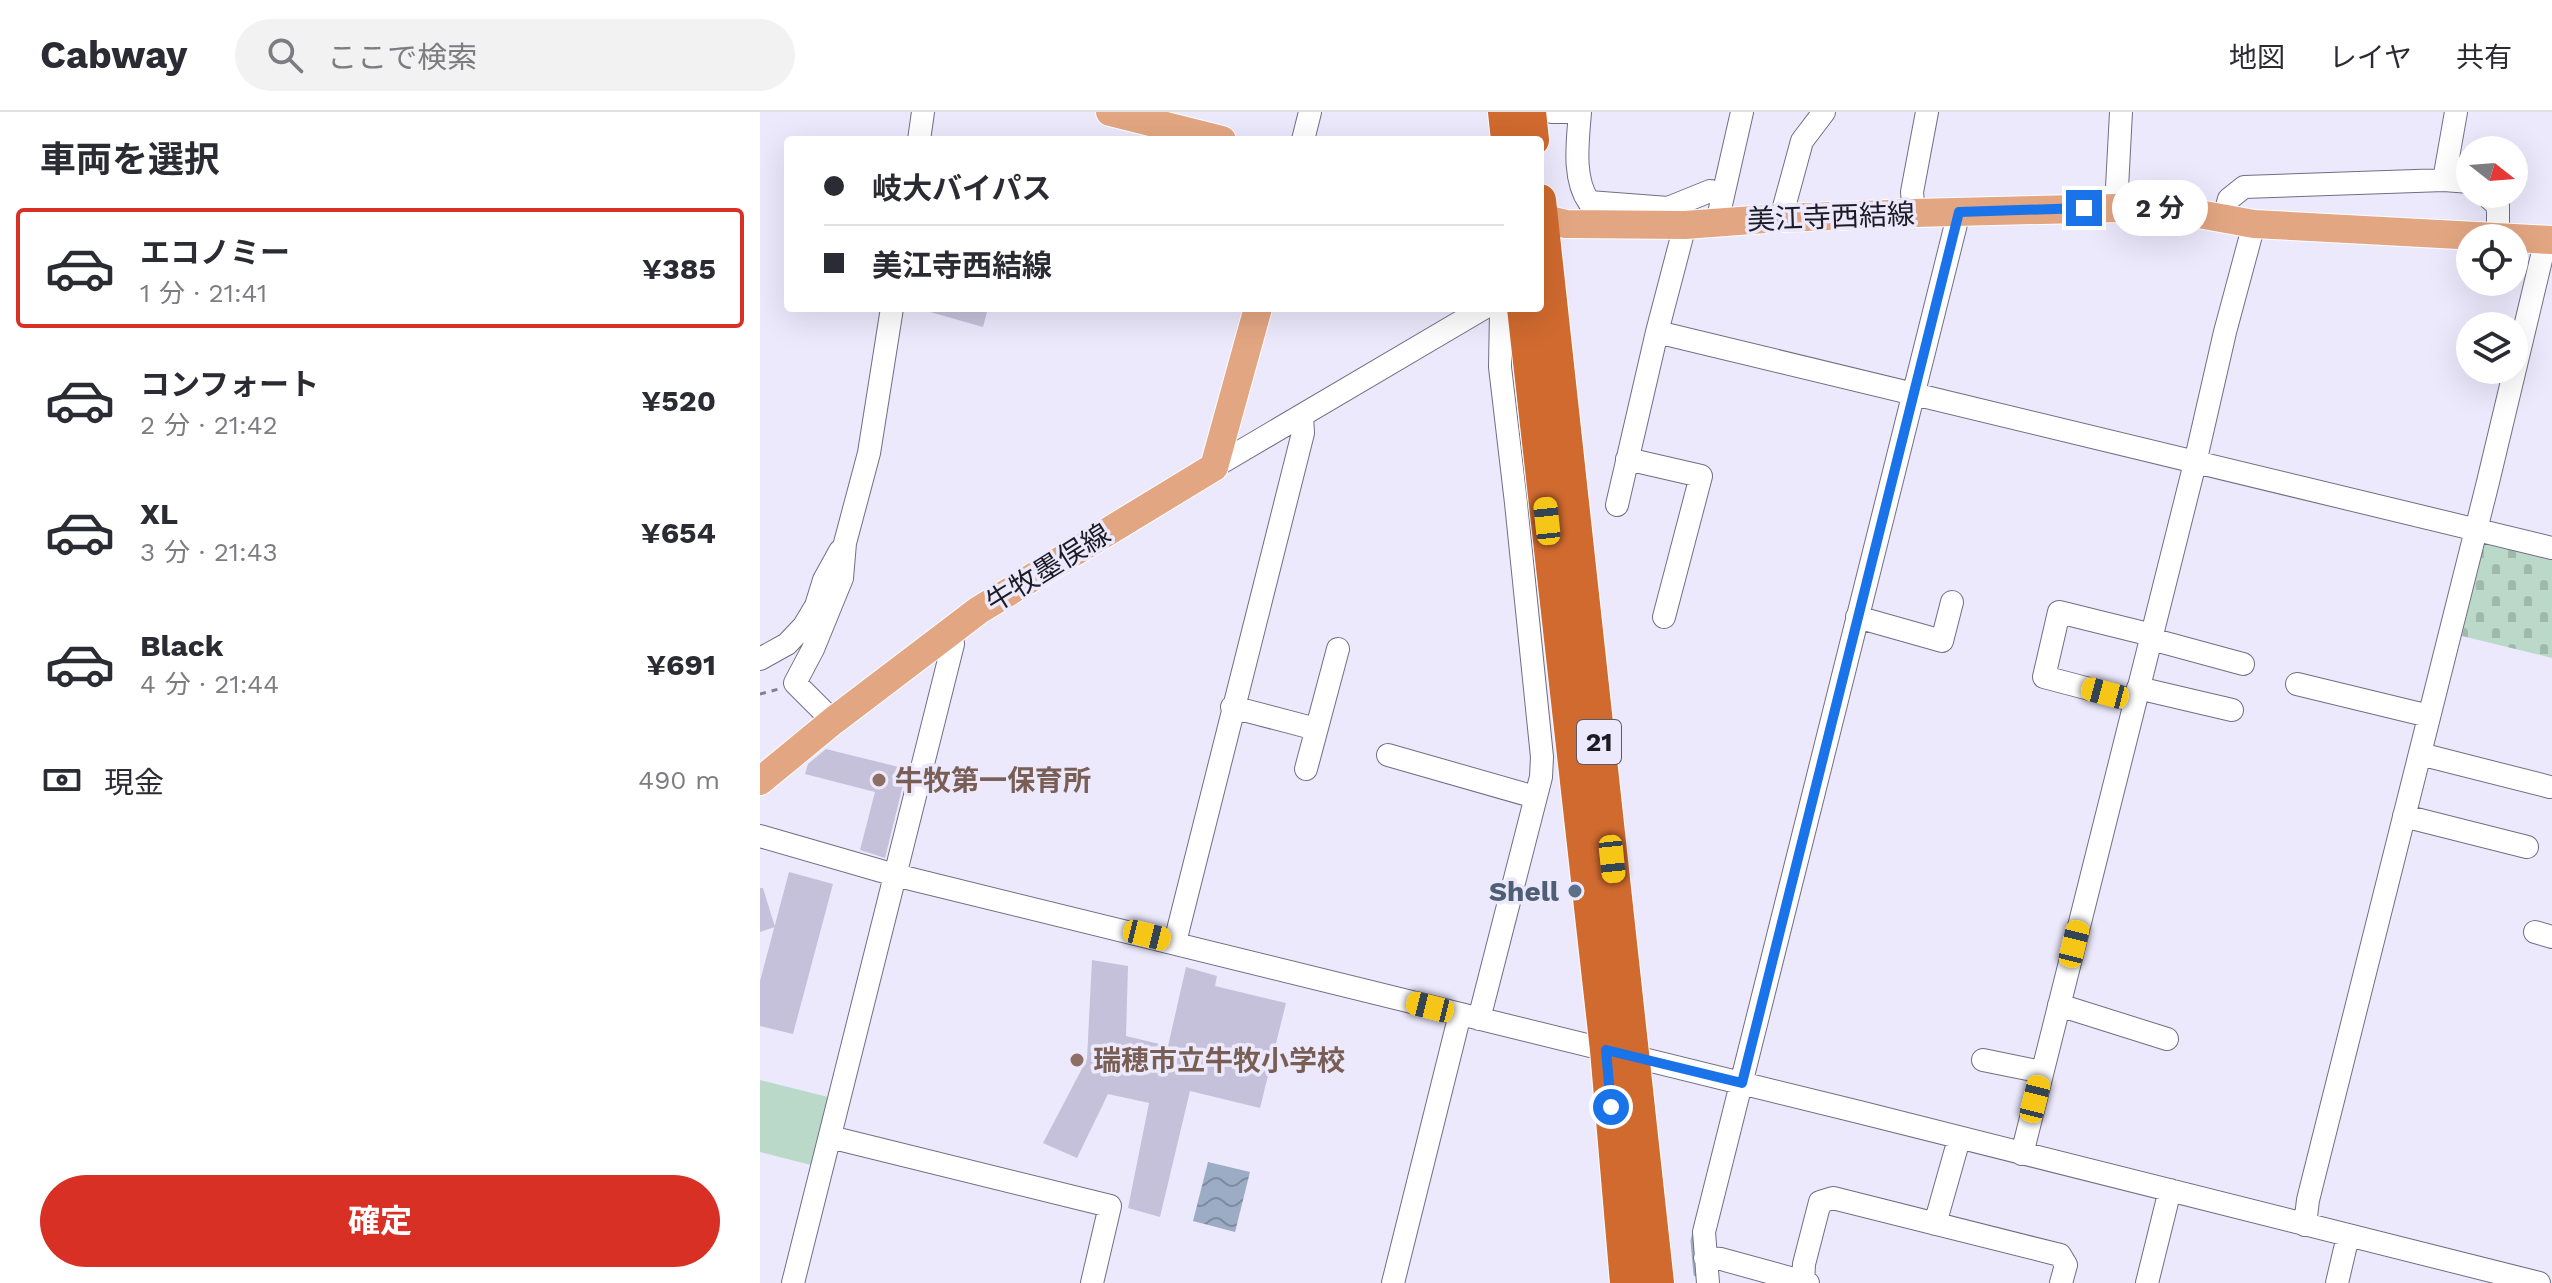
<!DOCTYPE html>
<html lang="ja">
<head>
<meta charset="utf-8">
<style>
  body { margin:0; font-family:"Work Sans","Noto Sans JP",sans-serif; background:#f2f2f3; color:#2b2b33; height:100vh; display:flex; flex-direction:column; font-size:30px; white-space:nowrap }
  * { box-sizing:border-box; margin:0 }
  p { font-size:26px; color:#7c7c81 }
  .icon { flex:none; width:44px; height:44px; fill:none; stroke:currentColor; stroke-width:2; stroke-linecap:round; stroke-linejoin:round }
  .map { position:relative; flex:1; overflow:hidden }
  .drawer { display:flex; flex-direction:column; background:#fff; width:760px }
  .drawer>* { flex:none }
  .top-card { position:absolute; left:24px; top:24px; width:760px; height:176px; border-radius:8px; box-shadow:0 8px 32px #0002; display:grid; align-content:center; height:176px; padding:0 40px; background:#fff }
  .needle { width:52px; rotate:107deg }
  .controls { position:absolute; left:1696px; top:24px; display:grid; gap:16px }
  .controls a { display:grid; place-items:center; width:72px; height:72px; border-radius:50%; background:#fff; box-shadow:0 8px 32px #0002; font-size:40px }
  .end { position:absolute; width:36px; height:36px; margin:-18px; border:10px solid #1a73e8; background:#fff; box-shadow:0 0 0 4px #fff }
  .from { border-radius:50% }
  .bubble { position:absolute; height:56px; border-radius:28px; background:#fff; box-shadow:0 8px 32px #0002; font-size:26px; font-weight:700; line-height:56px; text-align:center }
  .car { position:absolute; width:24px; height:48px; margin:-24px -12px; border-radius:10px; box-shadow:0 0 6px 2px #0007; background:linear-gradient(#f5c518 24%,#345 0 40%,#f5c518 0 76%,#345 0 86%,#f5c518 0) }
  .top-card b { display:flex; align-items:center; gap:28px; height:76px; font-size:30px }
  .top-card b+b { border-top:2px solid #e1e1e2 }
  .top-card i { width:20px; height:20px; background:#2b2b33 }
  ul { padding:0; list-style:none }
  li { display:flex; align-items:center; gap:24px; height:120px; margin:0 16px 12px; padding:0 24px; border:4px solid transparent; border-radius:8px }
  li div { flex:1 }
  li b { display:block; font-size:30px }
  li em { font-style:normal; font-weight:700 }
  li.on { border-color:#d93025 }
  li>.icon { width:72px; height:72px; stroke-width:1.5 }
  h2 { padding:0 40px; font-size:36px; line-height:96px }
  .pay { display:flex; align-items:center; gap:20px; height:88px; padding:0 40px; font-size:30px }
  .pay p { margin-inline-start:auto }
  .button { display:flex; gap:16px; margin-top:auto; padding:16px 40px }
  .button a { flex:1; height:92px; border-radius:48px; background:#d93025; color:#fff; font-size:32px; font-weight:700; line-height:92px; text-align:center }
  header { display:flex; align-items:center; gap:48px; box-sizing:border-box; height:112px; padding:0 40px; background:#fff; border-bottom:2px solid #e1e1e2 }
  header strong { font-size:38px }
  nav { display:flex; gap:44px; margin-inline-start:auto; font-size:28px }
  .search { width:560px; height:72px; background:#f2f2f3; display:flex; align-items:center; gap:20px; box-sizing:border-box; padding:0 28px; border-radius:44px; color:#7c7c81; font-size:30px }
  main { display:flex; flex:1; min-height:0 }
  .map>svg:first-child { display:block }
</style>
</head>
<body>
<header>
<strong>Cabway</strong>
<div class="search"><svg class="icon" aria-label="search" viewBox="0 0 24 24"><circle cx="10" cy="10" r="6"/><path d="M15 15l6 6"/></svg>ここで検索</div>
<nav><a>地図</a><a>レイヤ</a><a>共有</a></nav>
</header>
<main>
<section class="drawer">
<h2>車両を選択</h2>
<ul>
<li class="on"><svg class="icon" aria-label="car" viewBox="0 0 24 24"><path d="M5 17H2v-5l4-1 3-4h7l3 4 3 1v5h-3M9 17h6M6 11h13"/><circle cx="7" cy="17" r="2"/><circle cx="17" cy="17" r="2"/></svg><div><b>エコノミー</b><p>1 分 · 21:41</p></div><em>¥385</em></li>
<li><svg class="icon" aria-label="car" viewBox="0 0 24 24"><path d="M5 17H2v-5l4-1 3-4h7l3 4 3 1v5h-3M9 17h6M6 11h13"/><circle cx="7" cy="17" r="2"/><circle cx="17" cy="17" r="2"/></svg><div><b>コンフォート</b><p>2 分 · 21:42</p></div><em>¥520</em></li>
<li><svg class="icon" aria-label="car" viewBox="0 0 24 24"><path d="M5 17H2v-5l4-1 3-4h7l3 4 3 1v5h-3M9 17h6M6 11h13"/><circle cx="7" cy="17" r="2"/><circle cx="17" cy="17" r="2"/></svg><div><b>XL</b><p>3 分 · 21:43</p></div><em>¥654</em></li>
<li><svg class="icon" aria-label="car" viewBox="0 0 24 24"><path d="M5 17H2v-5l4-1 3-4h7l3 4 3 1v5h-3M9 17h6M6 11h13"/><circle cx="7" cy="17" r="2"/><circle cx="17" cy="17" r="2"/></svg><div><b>Black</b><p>4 分 · 21:44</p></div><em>¥691</em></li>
</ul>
<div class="pay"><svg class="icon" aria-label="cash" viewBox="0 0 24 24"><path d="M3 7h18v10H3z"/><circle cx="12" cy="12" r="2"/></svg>現金<p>490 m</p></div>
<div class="button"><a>確定</a></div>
</section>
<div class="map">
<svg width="1792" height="1171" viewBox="0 0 1792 1171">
  <defs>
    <pattern id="cemetery-stones" width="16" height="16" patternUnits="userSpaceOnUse" patternTransform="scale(2)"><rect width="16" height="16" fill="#bad9c9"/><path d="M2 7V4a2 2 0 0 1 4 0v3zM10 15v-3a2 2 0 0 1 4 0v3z" fill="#9fbaac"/></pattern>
    <pattern id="water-waves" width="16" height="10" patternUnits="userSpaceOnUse" patternTransform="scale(2)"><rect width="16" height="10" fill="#9bacc4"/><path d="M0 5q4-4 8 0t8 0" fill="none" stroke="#7e8b9f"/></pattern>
  </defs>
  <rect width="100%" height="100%" fill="#ece9fd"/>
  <path fill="url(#cemetery-stones)" d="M1725,423L1792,440V546L1702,524Z"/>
  <path fill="#bad9c9" d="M0,968L72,986L55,1054L0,1040Z"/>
  <path fill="url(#water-waves)" d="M448,1050L490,1060L475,1120L433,1109Z"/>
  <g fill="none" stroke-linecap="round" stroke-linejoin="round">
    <path stroke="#9bacc4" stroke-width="5" d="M935,1120L933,1129L936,1162"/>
  </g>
  <path fill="#c5c1da" d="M171,196H228L223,215L170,200Z
    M66,637L147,657L125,746L100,738L115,680L45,662L48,652Z
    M29,760L73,772L33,922L0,914V869Z
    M0,776H3L15,815L0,820Z
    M332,848L368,854L366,924L408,934L426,855L457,864L455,874L526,891L500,996L430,979L400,1105L368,1096L389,991L348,982L317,1046L283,1031L327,947Z"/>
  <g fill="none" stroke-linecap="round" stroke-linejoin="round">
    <g stroke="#716e84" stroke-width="24">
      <path id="minor" d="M792,0H809
        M820,0C818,28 812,66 829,90L908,96L950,79L962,82
        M1696,0L1684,68L1710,70
        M159,28L163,0
        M543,28L550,0
        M1725,82L1738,94V123
        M1356,95L1361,0
        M960,97L982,0
        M1154,101L1152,80L1167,0
        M1464,105L1469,87L1484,75L1684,68
        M1021,106L1042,29L1064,0
        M897,220L1792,436
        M867,347L941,364L904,505
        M454,355L724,196
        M857,393L897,220L925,113
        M1097,505L1182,529L1192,490
        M1391,527L1483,552
        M0,547L27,532L44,514L56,494L64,468L80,439
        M1537,572L1669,604
        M1378,576L1472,598
        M1375,589L1284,565L1299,500L1392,523
        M472,595L556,617
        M73,609L35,571L53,537L82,466L85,431L109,341L132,196
        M1660,642L1790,675
        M628,643L775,685
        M546,657L578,537
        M1644,704L1767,735
        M0,724L135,763L1099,1000L1779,1171
        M1775,820L1792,825
        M415,830L543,321L542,304
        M1299,893L1407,927
        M719,907L781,665L782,645L756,391L740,255L741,199L737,196
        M1223,948L1282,960
        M70,1025L350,1094L332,1171
        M1262,1042L1435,351L1465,220L1494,112
        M1175,1112L1199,1027
        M1545,1113L1548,1088L1728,370L1786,127
        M945,1146L961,1147L1048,1171
        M33,1171L193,532L190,520
        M633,1171L700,902
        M948,1171L944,1120L1199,100
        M1043,1171L1044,1152L1060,1090L1073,1086L1300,1143L1306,1153L1301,1171
        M1387,1171L1410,1078
        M1577,1171L1588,1124"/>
    </g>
    <g stroke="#fff" stroke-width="30">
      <path id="major" d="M350,0L462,28
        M780,106L806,112L925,113L1021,106L1154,101L1400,95L1494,112L1792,128
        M0,669L73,609L219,498L454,355L498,196"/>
    </g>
    <g stroke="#fff" stroke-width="34">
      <path id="highway" d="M744,0L747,28
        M770,0L773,28
        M780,88L898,1171
        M763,196L846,938L866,1171"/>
    </g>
    <path stroke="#83818f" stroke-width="3" stroke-dasharray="6 6" stroke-linecap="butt" d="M0,582L19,577"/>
    <use href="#minor" stroke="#fff" stroke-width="22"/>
    <use href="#major" stroke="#e3a682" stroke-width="28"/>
    <use href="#highway" stroke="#d06a2f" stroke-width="32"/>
  </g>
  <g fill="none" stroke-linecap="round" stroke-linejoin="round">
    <path stroke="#1a73e8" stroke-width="10" d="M851,995L846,938L982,971L1199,100L1324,96"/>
  </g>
  <g fill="#8d6e63" stroke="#ece9fd" stroke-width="3">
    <circle cx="119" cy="668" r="8"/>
    <circle cx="317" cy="948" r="8"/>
  </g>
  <circle fill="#5c6f8a" stroke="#ece9fd" stroke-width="3" cx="815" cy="779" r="8"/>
  <g text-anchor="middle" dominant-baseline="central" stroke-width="7" stroke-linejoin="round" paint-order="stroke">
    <rect fill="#ece9fd" stroke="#5a5965" stroke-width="2" x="817" y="608" width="44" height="44" rx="6"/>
    <g font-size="26" font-weight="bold" fill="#1c1b24">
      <text x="839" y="630">21</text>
    </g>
    <g font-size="28" fill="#1c1b24" stroke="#ece9fd">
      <text transform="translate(1071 105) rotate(-2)">美江寺西結線</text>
      <text transform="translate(288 456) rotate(-32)">牛牧墨俣線</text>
    </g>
    <g font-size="28" font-weight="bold" fill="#785e54" stroke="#ece9fd" text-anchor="start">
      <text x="135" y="668">牛牧第一保育所</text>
      <text x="333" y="948">瑞穂市立牛牧小学校</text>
    </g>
    <g font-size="28" font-weight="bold" fill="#4e5e75" stroke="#ece9fd" text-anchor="end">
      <text x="799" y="779">Shell</text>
    </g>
  </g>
</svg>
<div class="controls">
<a><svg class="needle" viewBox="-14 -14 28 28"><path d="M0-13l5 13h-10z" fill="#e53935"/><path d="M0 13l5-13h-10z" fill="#7c7c81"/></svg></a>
<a><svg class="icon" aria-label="locate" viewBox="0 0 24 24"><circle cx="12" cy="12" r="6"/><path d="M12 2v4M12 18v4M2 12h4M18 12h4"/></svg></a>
<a><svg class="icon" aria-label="layers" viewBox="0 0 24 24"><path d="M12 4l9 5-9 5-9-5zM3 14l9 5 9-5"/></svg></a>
</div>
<i class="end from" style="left:851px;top:995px"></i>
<i class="end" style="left:1324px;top:96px"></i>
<div class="bubble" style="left:1352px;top:68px;width:96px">2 分</div>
<i class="car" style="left:787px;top:409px;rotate:354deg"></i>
<i class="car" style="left:1345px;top:581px;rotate:285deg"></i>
<i class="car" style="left:852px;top:747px;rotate:174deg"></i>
<i class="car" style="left:387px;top:823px;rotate:104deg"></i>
<i class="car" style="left:1314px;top:832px;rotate:14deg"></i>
<i class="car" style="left:670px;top:895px;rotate:284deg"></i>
<i class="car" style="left:1275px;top:987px;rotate:14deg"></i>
<div class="top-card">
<b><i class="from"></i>岐大バイパス</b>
<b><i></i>美江寺西結線</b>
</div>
</div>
</main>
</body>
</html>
